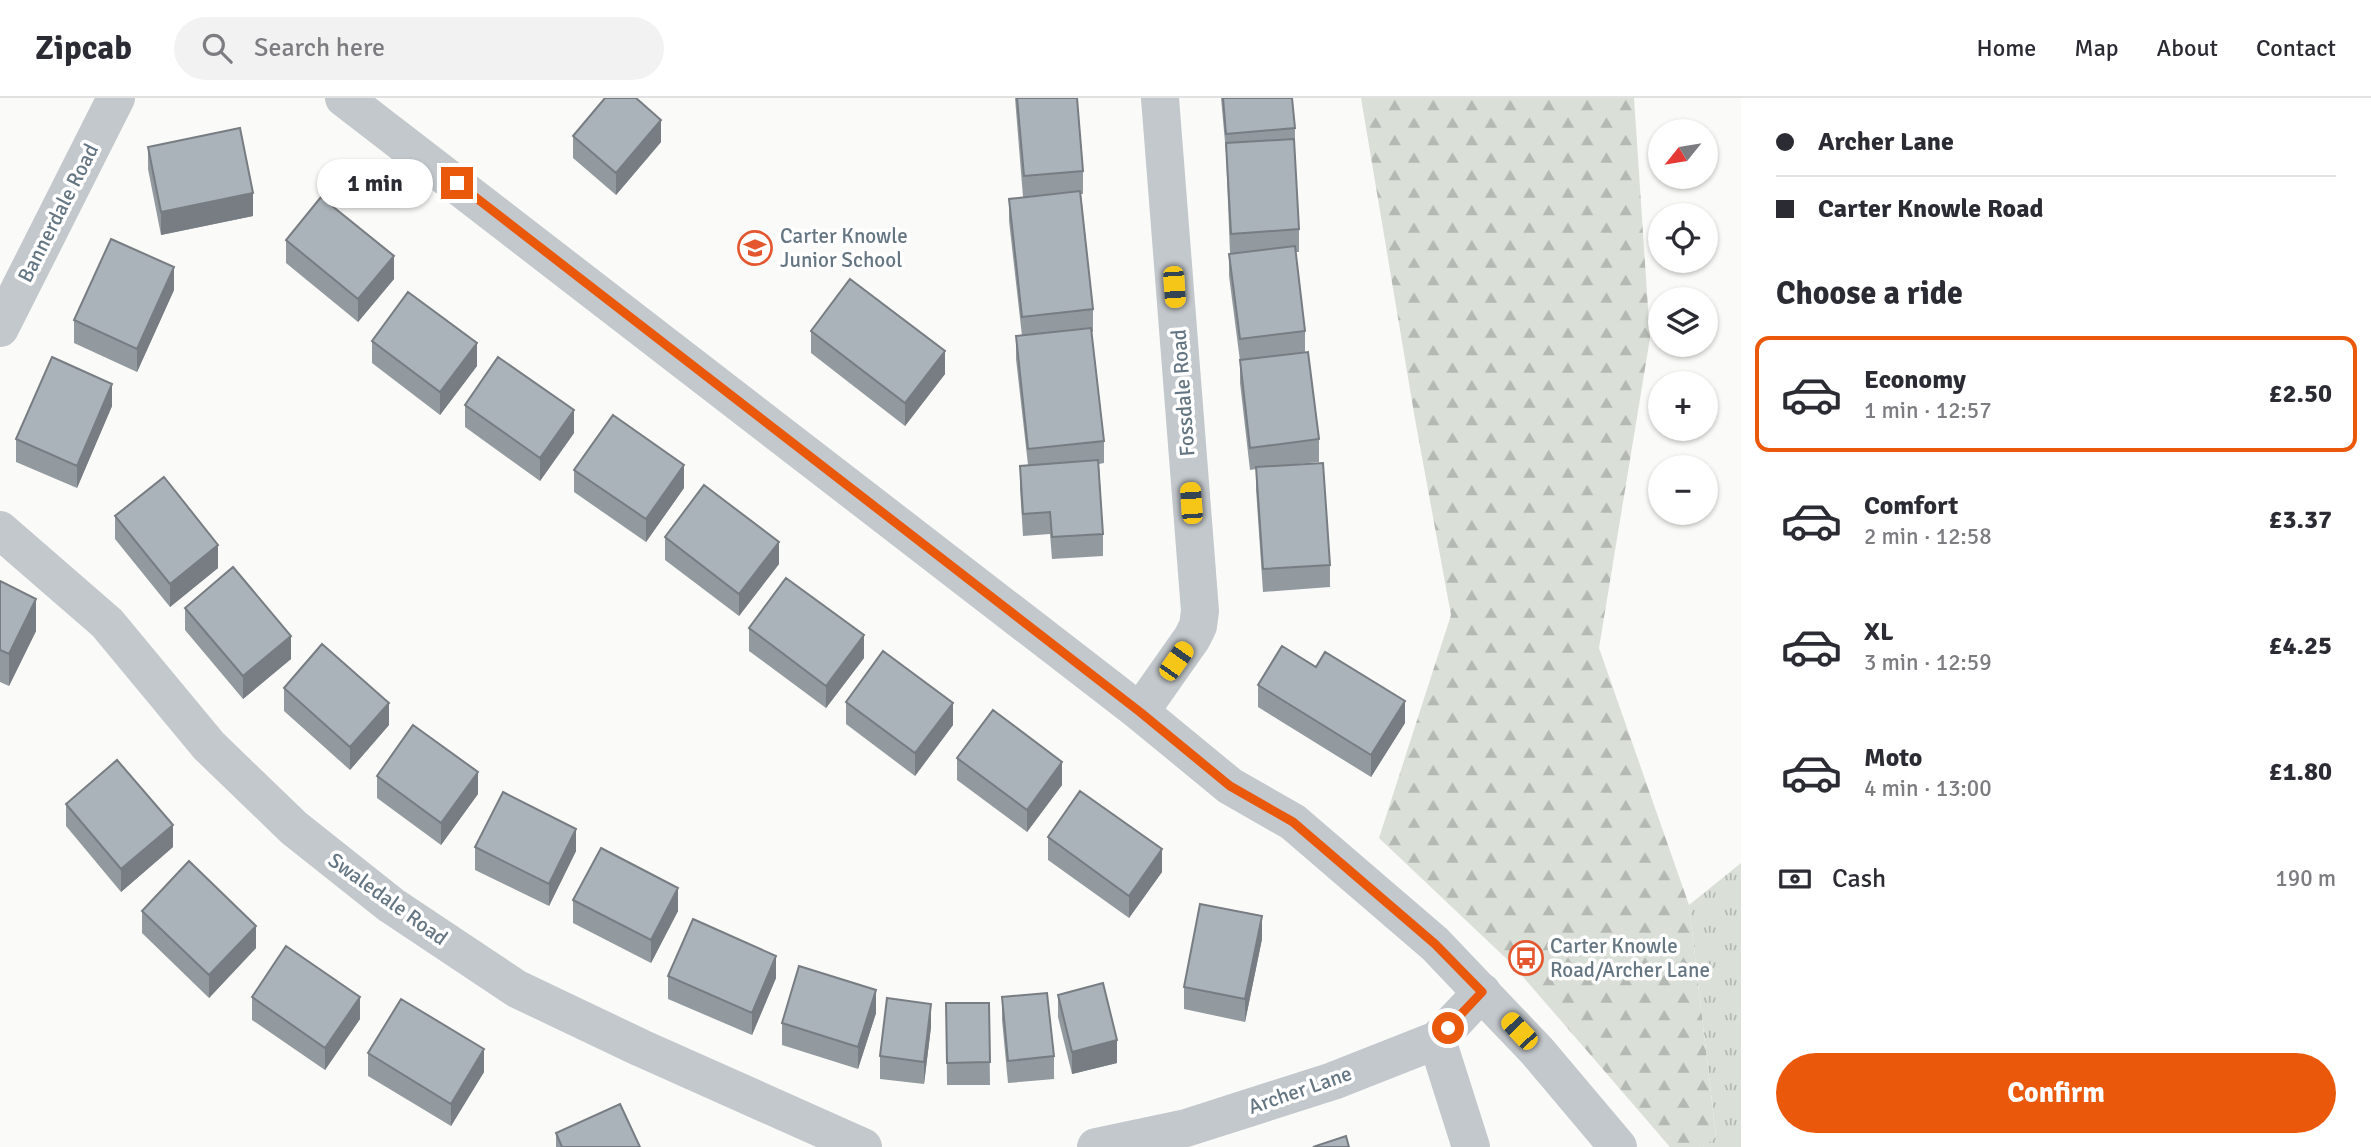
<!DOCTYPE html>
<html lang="en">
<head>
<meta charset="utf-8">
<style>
  body { margin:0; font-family:Signika,sans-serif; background:#f2f2f3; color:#2b2b33; height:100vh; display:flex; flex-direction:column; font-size:26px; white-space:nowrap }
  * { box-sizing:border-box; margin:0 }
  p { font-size:23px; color:#7c7c81 }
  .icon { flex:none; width:38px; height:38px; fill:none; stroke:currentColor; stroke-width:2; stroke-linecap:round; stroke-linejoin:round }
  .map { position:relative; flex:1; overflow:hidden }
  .drawer { display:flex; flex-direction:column; background:#fff; width:630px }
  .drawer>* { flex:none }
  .top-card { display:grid; align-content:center; height:154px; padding:0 35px; background:#fff }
  .needle { width:46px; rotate:240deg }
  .fabs { position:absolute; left:1648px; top:21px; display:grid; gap:14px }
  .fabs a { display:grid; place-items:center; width:70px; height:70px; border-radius:50%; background:#fff; box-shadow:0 2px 5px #0004; font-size:35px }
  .end { position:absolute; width:32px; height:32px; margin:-16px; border:9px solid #ea580c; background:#fff; box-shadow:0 0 0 4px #fff }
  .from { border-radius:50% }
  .bubble { position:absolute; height:49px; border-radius:24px; background:#fff; box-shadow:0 2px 5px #0004; font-size:23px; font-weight:800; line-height:49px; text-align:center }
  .car { position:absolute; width:21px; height:42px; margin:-21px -10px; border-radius:9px; box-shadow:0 0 5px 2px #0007; background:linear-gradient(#f5c518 24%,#345 0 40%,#f5c518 0 76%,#345 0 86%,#f5c518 0) }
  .top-card b { display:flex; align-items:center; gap:24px; height:66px; font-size:26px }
  .top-card b+b { border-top:2px solid #e1e1e2 }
  .top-card i { width:18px; height:18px; background:#2b2b33 }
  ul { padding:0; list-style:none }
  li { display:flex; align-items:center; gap:21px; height:116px; margin:0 14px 10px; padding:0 21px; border:4px solid transparent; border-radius:14px }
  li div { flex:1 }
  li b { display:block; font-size:26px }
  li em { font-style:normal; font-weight:800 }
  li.current { border-color:#ea580c }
  li>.icon { width:63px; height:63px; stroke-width:1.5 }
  h2 { padding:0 35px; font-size:32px; line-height:84px }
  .pay { display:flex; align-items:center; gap:18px; height:77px; padding:0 35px; font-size:26px }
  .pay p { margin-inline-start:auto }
  .cta { display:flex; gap:14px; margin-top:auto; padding:14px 35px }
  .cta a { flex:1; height:80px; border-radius:42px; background:#ea580c; color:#fff; font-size:28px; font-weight:800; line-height:80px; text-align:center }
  header { display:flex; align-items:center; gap:42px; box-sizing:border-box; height:98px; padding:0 35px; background:#fff; border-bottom:2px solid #e1e1e2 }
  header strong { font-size:33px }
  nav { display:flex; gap:38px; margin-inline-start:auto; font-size:24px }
  .search { width:490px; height:63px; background:#f2f2f3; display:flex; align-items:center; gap:18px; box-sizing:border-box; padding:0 24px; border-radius:38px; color:#7c7c81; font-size:26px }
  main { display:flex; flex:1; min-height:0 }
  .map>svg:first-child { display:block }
</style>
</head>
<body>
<header>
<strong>Zipcab</strong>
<div class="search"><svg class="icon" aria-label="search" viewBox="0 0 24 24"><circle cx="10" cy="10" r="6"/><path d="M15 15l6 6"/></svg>Search here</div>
<nav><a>Home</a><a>Map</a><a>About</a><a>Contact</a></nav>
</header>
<main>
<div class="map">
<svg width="1741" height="1049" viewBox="0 0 1741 1049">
  <defs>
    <pattern id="grass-tufts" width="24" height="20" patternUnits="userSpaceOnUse" patternTransform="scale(1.75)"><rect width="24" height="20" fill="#dadfd7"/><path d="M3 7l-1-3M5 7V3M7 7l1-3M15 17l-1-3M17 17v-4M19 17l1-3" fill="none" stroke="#b4b9b4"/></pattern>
    <pattern id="forest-firs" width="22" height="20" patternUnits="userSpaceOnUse" patternTransform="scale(1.75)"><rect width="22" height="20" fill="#dadfd7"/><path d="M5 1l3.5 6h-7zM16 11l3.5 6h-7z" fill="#b4b9b4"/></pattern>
  </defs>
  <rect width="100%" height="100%" fill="#fafaf8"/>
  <path fill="url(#grass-tufts)" d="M1741,765V1049H1703L1716,1038L1689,807Z"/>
  <path fill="url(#forest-firs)" d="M1361,0H1634L1650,240L1599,550L1689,807L1716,1039L1703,1049H1670L1512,866L1379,740L1451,517L1415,321Z"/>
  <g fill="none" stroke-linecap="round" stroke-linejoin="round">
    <path stroke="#c3c8cc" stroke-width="38" d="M0,230L116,0
      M0,432L107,525L209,648L294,730L391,807L517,891L641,950L863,1049
      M1140,614L1192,540L1198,528L1200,513L1160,0
      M1437,942L1471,1049
      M1096,1049L1186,1030L1333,983L1437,942L1482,894"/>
    <path stroke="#c3c8cc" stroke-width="38" d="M344,0L1140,614L1230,688L1293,724L1435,846L1537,953L1618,1049"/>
  </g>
  <path fill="#929a9f" d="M1015,0H1077L1083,73V96H1081L1093,211V234H1092L1104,343V365L1099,366L1103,436V458L1052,461L1050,436L1023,438L1020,390V368L1028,367L1016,261V238H1022L1009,123V101L1023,99Z
    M1221,0H1292L1295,30V52L1299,131V154H1296L1305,233V254L1319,341V364L1298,366L1330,467V489L1263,494L1256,391V371L1250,372L1240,285V263L1229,178V156L1230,155L1226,55Z
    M573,38L661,44L616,97L573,60Z
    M148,49L253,118L161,137L148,71Z
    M286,142L394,181L358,224L286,165Z
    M174,192L137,274L74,245V222Z
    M811,233L945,276L905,328L811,255Z
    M372,243L477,268L440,317L372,265Z
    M465,307L574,335L540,383L465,329Z
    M112,308L77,390L16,364V341Z
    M574,372L684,390L646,444L574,394Z
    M115,418L218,470L170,509L115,441Z
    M665,439L779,466L739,518L665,462Z
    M0,483L36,533L9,588L0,584Z
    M185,510L291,561L243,601L185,532Z
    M749,530L864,560L826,610L749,553Z
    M1316,569L1405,625L1371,679L1258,609V587Z
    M284,590L389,627L350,672L284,613Z
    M846,604L953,627L915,678L846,626Z
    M957,660L1062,687L1027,734L957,682Z
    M377,678L478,696L441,747L377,700Z
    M66,706L173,749L121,794L66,728Z
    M1048,739L1162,774L1129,820L1048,762Z
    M475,749L576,753L549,808L475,772Z
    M573,802L678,813L651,865L573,825Z
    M142,813L256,850L209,900L142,835Z
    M1262,841L1245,924L1184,911V889Z
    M668,878L776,880L752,937L668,901Z
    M1058,897L1117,965L1072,976L1058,919Z
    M252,899L360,921L325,972L252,922Z
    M1002,899L1054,958V981L1008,985L1002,922Z
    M946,905H989L990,987H947Z
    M876,915L858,971L782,947V925Z
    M931,929L924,986L880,981V958Z
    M368,955L484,974L451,1028L368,978Z
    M556,1035L640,1049H556Z"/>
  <path fill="#777d82" d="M661,22V44L616,97V75Z
    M253,95V118L161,137V114Z
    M394,158V181L358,224V201Z
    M174,169V192L137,274V251Z
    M477,245V268L440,317V294Z
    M945,253V276L905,328V305Z
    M112,286V308L77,390V368Z
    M574,312V335L540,383V360Z
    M684,367V390L646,444V421Z
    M779,444V466L739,518V496Z
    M218,447V470L170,509V486Z
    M36,501V533L9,588V556Z
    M864,537V560L826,610V588Z
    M291,538V561L243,601V578Z
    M1405,603V625L1371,679V657Z
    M389,605V627L350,672V649Z
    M953,605V627L915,678V655Z
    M1062,664V687L1027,734V712Z
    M478,674V696L441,747V725Z
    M173,727V749L121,794V771Z
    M576,731V753L549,808V786Z
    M1162,751V774L1129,820V798Z
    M678,790V813L651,865V842Z
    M1262,818V841L1245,924V901Z
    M256,828V850L209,900V877Z
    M776,858V880L752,937V915Z
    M876,892V915L858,971V949Z
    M360,899V921L325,972V950Z
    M931,906V929L924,986V964Z
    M1117,942V965L1072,976V954Z
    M484,951V974L451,1028V1006Z"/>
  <path fill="#aab3b9" stroke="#777d82" stroke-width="2" d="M605,0H636L661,22L616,75L573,38Z
    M1017,0H1077L1083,73L1024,78Z
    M1223,0H1292L1295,30L1226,36Z
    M240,30L253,95L161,114L148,49Z
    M1294,41L1299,131L1231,136L1226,45Z
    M1080,93L1093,211L1022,219L1009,101Z
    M321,99L394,158L358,201L286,142Z
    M111,141L174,169L137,251L74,222Z
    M1295,148L1305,233L1240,241L1229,156Z
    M850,181L945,253L905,305L811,233Z
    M408,194L477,245L440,294L372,243Z
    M1091,230L1104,343L1028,351L1016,238Z
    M1308,254L1319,341L1250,350L1240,262Z
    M52,259L112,286L77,368L16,341Z
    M498,259L574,312L540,360L465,307Z
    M613,317L684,367L646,421L574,372Z
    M1098,362L1103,436L1052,439L1050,414L1023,416L1020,368Z
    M1323,365L1330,467L1263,471L1256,369Z
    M164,379L218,447L170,486L115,418Z
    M704,387L779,444L739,496L665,439Z
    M233,469L291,538L243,578L185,510Z
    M786,480L864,537L826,588L749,530Z
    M0,483L36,501L9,556L0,552Z
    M322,546L389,605L350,649L284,590Z
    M1282,548L1316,569L1325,554L1405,603L1371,657L1258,587Z
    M883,553L953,605L915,655L846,604Z
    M993,612L1062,664L1027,712L957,660Z
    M413,627L478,674L441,725L377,678Z
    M117,662L173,727L121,771L66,706Z
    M1080,693L1162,751L1129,798L1048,739Z
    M503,694L576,731L549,786L475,749Z
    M601,750L678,790L651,842L573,802Z
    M189,763L256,828L209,877L142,813Z
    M1200,806L1262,818L1245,901L1184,889Z
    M693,821L776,858L752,915L668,878Z
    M286,848L360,899L325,950L252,899Z
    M799,868L876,892L858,949L782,925Z
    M1103,885L1117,942L1072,954L1058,897Z
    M1047,895L1054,958L1008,963L1002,899Z
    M887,900L931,906L924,964L880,958Z
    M401,901L484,951L451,1006L368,955Z
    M946,905H989L990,964L947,965Z
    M620,1006L640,1049H562L556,1035Z
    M1346,1038L1349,1049H1313Z"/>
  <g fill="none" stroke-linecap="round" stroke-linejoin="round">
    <path stroke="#ea580c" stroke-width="9" d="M457,85L1140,614L1230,688L1293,724L1435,846L1482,894L1448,930"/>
  </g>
  <defs>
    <g id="school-ring" transform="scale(1.75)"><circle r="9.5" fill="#fff" stroke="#e4572e" stroke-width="1.5"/><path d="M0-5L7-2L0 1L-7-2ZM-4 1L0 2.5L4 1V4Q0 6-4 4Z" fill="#e4572e"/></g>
    <g id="bus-ring" transform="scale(1.75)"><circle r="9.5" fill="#fff" stroke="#e4572e" stroke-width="1.5"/><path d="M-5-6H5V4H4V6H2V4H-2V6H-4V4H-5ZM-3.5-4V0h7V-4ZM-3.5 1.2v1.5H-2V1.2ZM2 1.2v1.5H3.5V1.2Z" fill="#e4572e"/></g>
  </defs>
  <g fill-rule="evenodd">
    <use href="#school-ring" x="755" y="150"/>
    <use href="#bus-ring" x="1526" y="860"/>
  </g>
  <g text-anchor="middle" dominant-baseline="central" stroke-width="7" stroke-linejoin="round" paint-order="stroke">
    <g font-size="21" fill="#657683" stroke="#fff">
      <text transform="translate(58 115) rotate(-63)">Bannerdale Road</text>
      <text transform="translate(1183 295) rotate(-94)">Fossdale Road</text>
      <text transform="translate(388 801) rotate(36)">Swaledale Road</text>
      <text transform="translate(1300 992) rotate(-19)">Archer Lane</text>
    </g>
    <g font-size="21" fill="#657683" stroke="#fff" text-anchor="start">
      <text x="780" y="138">Carter Knowle<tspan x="780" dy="24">Junior School</tspan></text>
      <text x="1550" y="848">Carter Knowle<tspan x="1550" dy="24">Road/Archer Lane</tspan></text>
    </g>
  </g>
</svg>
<div class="fabs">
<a><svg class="needle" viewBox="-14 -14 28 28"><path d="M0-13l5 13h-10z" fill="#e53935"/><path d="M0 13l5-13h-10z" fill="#7c7c81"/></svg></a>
<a><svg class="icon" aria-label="locate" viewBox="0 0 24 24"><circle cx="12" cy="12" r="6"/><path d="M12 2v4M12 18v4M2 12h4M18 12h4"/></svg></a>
<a><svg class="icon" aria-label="layers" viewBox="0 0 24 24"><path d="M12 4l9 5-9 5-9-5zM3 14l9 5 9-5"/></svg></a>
<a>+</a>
<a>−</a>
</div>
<i class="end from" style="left:1448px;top:930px"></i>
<i class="end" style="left:457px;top:85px"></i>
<div class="bubble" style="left:317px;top:61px;width:116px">1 min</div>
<i class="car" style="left:1174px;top:189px;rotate:176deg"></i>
<i class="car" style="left:1191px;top:405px;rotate:356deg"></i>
<i class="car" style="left:1176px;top:563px;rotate:35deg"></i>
<i class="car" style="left:1519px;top:933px;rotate:317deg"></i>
</div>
<section class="drawer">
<div class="top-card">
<b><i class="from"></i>Archer Lane</b>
<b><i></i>Carter Knowle Road</b>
</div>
<h2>Choose a ride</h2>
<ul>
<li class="current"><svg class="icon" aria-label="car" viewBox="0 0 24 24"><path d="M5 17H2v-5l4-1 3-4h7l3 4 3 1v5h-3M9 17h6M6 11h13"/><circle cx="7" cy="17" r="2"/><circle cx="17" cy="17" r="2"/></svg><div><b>Economy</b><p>1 min · 12:57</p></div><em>£2.50</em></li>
<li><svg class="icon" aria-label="car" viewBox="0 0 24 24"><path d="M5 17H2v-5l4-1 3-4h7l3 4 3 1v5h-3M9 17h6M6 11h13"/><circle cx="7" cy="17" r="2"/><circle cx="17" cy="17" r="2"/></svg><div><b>Comfort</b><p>2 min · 12:58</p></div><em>£3.37</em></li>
<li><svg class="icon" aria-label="car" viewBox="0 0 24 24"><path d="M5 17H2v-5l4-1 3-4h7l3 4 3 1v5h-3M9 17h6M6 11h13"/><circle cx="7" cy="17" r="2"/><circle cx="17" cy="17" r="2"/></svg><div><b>XL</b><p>3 min · 12:59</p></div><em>£4.25</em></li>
<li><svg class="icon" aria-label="car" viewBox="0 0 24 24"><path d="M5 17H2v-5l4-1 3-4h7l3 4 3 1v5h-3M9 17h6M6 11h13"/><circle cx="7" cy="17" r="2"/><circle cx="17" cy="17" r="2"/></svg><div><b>Moto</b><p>4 min · 13:00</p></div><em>£1.80</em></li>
</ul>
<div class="pay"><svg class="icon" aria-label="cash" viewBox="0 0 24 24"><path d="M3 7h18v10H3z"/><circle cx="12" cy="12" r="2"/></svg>Cash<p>190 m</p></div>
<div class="cta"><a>Confirm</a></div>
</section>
</main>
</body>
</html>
